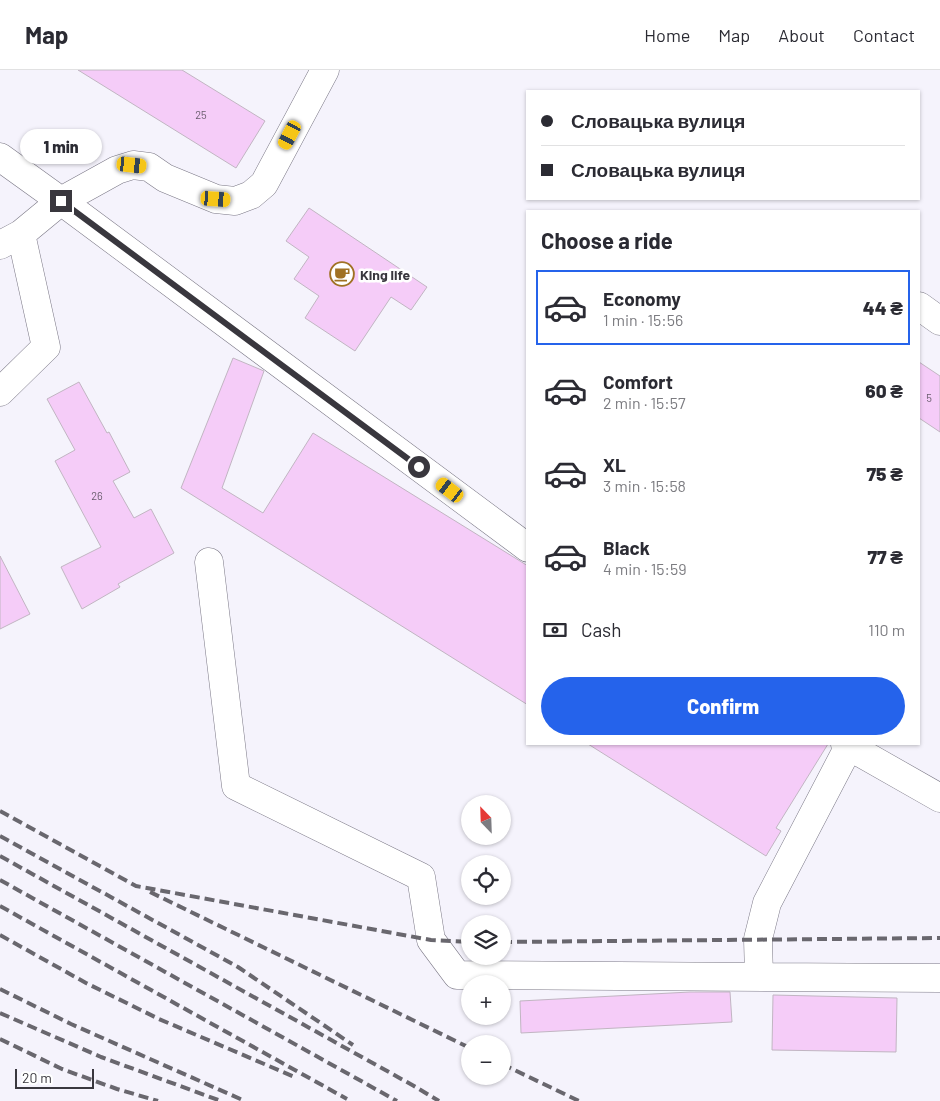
<!DOCTYPE html>
<html lang="en">
<head>
<meta charset="utf-8">
<style>
  body { margin:0; font-family:Barlow,sans-serif; background:#f7f7f7; color:#2b2b33; height:100vh; display:flex; flex-direction:column; font-size:19px; white-space:nowrap }
  * { box-sizing:border-box; margin:0 }
  p { font-size:16px; color:#7c7c81 }
  .icon { flex:none; width:28px; height:28px; fill:none; stroke:currentColor; stroke-width:2; stroke-linecap:round; stroke-linejoin:round }
  .map { position:relative; flex:1; overflow:hidden }
  .details { position:absolute; left:526px; top:140px; width:394px; height:535px; display:flex; flex-direction:column; background:#fff; border-radius:0px; box-shadow:0 1px 4px #0004 }
  .details>* { flex:none }
  .hud { position:absolute; left:526px; top:20px; width:394px; height:110px; border-radius:0px; box-shadow:0 1px 4px #0004; display:grid; align-content:center; height:110px; padding:0 15px; background:#fff }
  .needle { width:32px; rotate:337deg }
  .tools { position:absolute; left:461px; top:725px; display:grid; gap:10px }
  .tools a { display:grid; place-items:center; width:50px; height:50px; border-radius:50%; background:#fff; box-shadow:0 1px 4px #0004; font-size:25px }
  .scale { position:absolute; left:15px; bottom:12px; width:79px; box-sizing:border-box; padding-left:5px; border:2px solid #39373e; border-top:0; font-size:14px; line-height:18px; white-space:nowrap; color:#39373e; -webkit-text-stroke:4px #fff; paint-order:stroke }
  .end { position:absolute; width:22px; height:22px; margin:-11px; border:6px solid #39373e; background:#fff; box-shadow:0 0 0 2px #fff }
  .from { border-radius:50% }
  .bubble { position:absolute; height:35px; border-radius:18px; background:#fff; box-shadow:0 1px 4px #0004; font-size:16px; font-weight:800; line-height:35px; text-align:center }
  .car { position:absolute; width:15px; height:30px; margin:-15px -8px; border-radius:6px; box-shadow:0 0 4px 1px #0007; background:linear-gradient(#f5c518 24%,#345 0 40%,#f5c518 0 76%,#345 0 86%,#f5c518 0) }
  .hud b { display:flex; align-items:center; gap:18px; height:48px; font-size:19px }
  .hud b+b { border-top:1px solid #e1e1e2 }
  .hud i { width:12px; height:12px; background:#2b2b33 }
  ul { padding:0; list-style:none }
  li { display:flex; align-items:center; gap:15px; height:75px; margin:0 10px 8px; padding:0 5px; border:2px solid transparent; border-radius:0px }
  li div { flex:1 }
  li b { display:block; font-size:19px }
  li em { font-style:normal; font-weight:800 }
  li.selected { border-color:#2563eb }
  li>.icon { width:45px; height:45px; stroke-width:1.5 }
  h2 { padding:0 15px; font-size:22px; line-height:60px }
  .pay { display:flex; align-items:center; gap:12px; height:55px; padding:0 15px; font-size:19px }
  .pay p { margin-inline-start:auto }
  .button { display:flex; gap:10px; margin-top:auto; padding:10px 15px }
  .button a { flex:1; height:58px; border-radius:30px; background:#2563eb; color:#fff; font-size:20px; font-weight:800; line-height:58px; text-align:center }
  header { display:flex; align-items:center; gap:30px; box-sizing:border-box; height:70px; padding:0 25px; background:#fff; border-bottom:1px solid #e1e1e2 }
  header strong { font-size:24px }
  nav { display:flex; gap:28px; margin-inline-start:auto; font-size:18px }
  .map>svg:first-child { display:block }
</style>
</head>
<body>
<header>
<strong>Map</strong>
<nav><a>Home</a><a>Map</a><a>About</a><a>Contact</a></nav>
</header>
<div class="map">
<svg width="940" height="1031" viewBox="0 0 940 1031">
  <rect width="100%" height="100%" fill="#f5f3fc"/>
  <path fill="#f5ccf8" stroke="#c1b5c2" d="M78,0H182L265,51L236,98Z
    M309,138L427,217L411,240L391,227L355,281L305,248L319,226L294,209L309,187L286,171Z
    M233,288L264,301L222,418L263,443L313,363L528,496V635L181,418Z
    M919,292L940,306V362L919,348Z
    M79,312L107,363L109,362L130,402L113,411L134,448L151,439L174,483L118,514L120,517L82,539L61,497L101,477L55,391L75,380L47,329Z
    M0,486L30,544L0,559Z
    M588,674H828L776,758L781,761L766,786Z
    M690,922H730L732,952L521,963L520,931Z
    M773,925L897,928L896,982L772,980Z"/>
  <g fill="none" stroke-linecap="round" stroke-linejoin="round">
    <g stroke="#7a7785" stroke-width="29">
      <path id="minor" d="M0,87L61,131L528,478
        M0,175L21,164L61,131L117,100L133,95L149,97L165,108L216,129L235,131L251,125L264,114L325,0
        M919,236L940,251
        M0,322L46,277L21,164
        M209,492L236,716L421,807L431,870L457,905L940,908
        M845,674L940,728
        M759,907L758,869L767,833L849,676"/>
    </g>
    <use href="#minor" stroke="#fff" stroke-width="28"/>
    <path stroke="#69676e" stroke-width="4" stroke-dasharray="10 5" stroke-linecap="butt" d="M0,741L136,816L431,870L470,872
      M0,766L238,897L353,975
      M0,786L414,1016L439,1031
      M0,810L397,1031
      M150,822L470,978
      M0,836L347,1029
      M0,865L86,913L159,949L297,1008
      M502,872L940,868
      M0,919L71,954L245,1031
      M0,943L101,987L221,1031
      M0,969L62,999L117,1019L158,1031
      M502,994L579,1031"/>
  </g>
  <g fill="none" stroke-linecap="round" stroke-linejoin="round">
    <path stroke="#39373e" stroke-width="6" d="M61,131L419,397"/>
  </g>
  <defs>
    <g id="cafe-ring" transform="scale(1.25)"><circle r="9.5" fill="#fff" stroke="#a07124" stroke-width="1.5"/><path d="M-5.5-4.5H6V0H3Q3 3.5 0 3.5H-2.5Q-5.5 3.5-5.5 0ZM3-3.2v2h1.7v-2ZM-6 4.5H4V6H-6Z" fill="#a07124"/></g>
  </defs>
  <g fill-rule="evenodd">
    <use href="#cafe-ring" x="342" y="204"/>
  </g>
  <g text-anchor="middle" dominant-baseline="central" stroke-width="5" stroke-linejoin="round" paint-order="stroke">
    <g font-size="11" fill="#685c6c">
      <text x="201" y="44">25</text>
      <text x="929" y="327">5</text>
      <text x="97" y="425">26</text>
    </g>
    <g font-size="14" font-weight="bold" fill="#39373e" stroke="#fff" text-anchor="start">
      <text x="360" y="204">King life</text>
    </g>
  </g>
</svg>
<div class="tools">
<a><svg class="needle" viewBox="-14 -14 28 28"><path d="M0-13l5 13h-10z" fill="#e53935"/><path d="M0 13l5-13h-10z" fill="#7c7c81"/></svg></a>
<a><svg class="icon" aria-label="locate" viewBox="0 0 24 24"><circle cx="12" cy="12" r="6"/><path d="M12 2v4M12 18v4M2 12h4M18 12h4"/></svg></a>
<a><svg class="icon" aria-label="layers" viewBox="0 0 24 24"><path d="M12 4l9 5-9 5-9-5zM3 14l9 5 9-5"/></svg></a>
<a>+</a>
<a>−</a>
</div>
<div class="scale">20 m</div>
<i class="end from" style="left:419px;top:397px"></i>
<i class="end" style="left:61px;top:131px"></i>
<div class="bubble" style="left:20px;top:59px;width:82px">1 min</div>
<i class="car" style="left:290px;top:65px;rotate:208deg"></i>
<i class="car" style="left:132px;top:95px;rotate:96deg"></i>
<i class="car" style="left:216px;top:129px;rotate:94deg"></i>
<i class="car" style="left:450px;top:420px;rotate:307deg"></i>
<div class="hud">
<b><i class="from"></i>Словацька вулиця</b>
<b><i></i>Словацька вулиця</b>
</div>
<section class="details">
<h2>Choose a ride</h2>
<ul>
<li class="selected"><svg class="icon" aria-label="car" viewBox="0 0 24 24"><path d="M5 17H2v-5l4-1 3-4h7l3 4 3 1v5h-3M9 17h6M6 11h13"/><circle cx="7" cy="17" r="2"/><circle cx="17" cy="17" r="2"/></svg><div><b>Economy</b><p>1 min · 15:56</p></div><em>44 ₴</em></li>
<li><svg class="icon" aria-label="car" viewBox="0 0 24 24"><path d="M5 17H2v-5l4-1 3-4h7l3 4 3 1v5h-3M9 17h6M6 11h13"/><circle cx="7" cy="17" r="2"/><circle cx="17" cy="17" r="2"/></svg><div><b>Comfort</b><p>2 min · 15:57</p></div><em>60 ₴</em></li>
<li><svg class="icon" aria-label="car" viewBox="0 0 24 24"><path d="M5 17H2v-5l4-1 3-4h7l3 4 3 1v5h-3M9 17h6M6 11h13"/><circle cx="7" cy="17" r="2"/><circle cx="17" cy="17" r="2"/></svg><div><b>XL</b><p>3 min · 15:58</p></div><em>75 ₴</em></li>
<li><svg class="icon" aria-label="car" viewBox="0 0 24 24"><path d="M5 17H2v-5l4-1 3-4h7l3 4 3 1v5h-3M9 17h6M6 11h13"/><circle cx="7" cy="17" r="2"/><circle cx="17" cy="17" r="2"/></svg><div><b>Black</b><p>4 min · 15:59</p></div><em>77 ₴</em></li>
</ul>
<div class="pay"><svg class="icon" aria-label="cash" viewBox="0 0 24 24"><path d="M3 7h18v10H3z"/><circle cx="12" cy="12" r="2"/></svg>Cash<p>110 m</p></div>
<div class="button"><a>Confirm</a></div>
</section>
</div>
</body>
</html>
